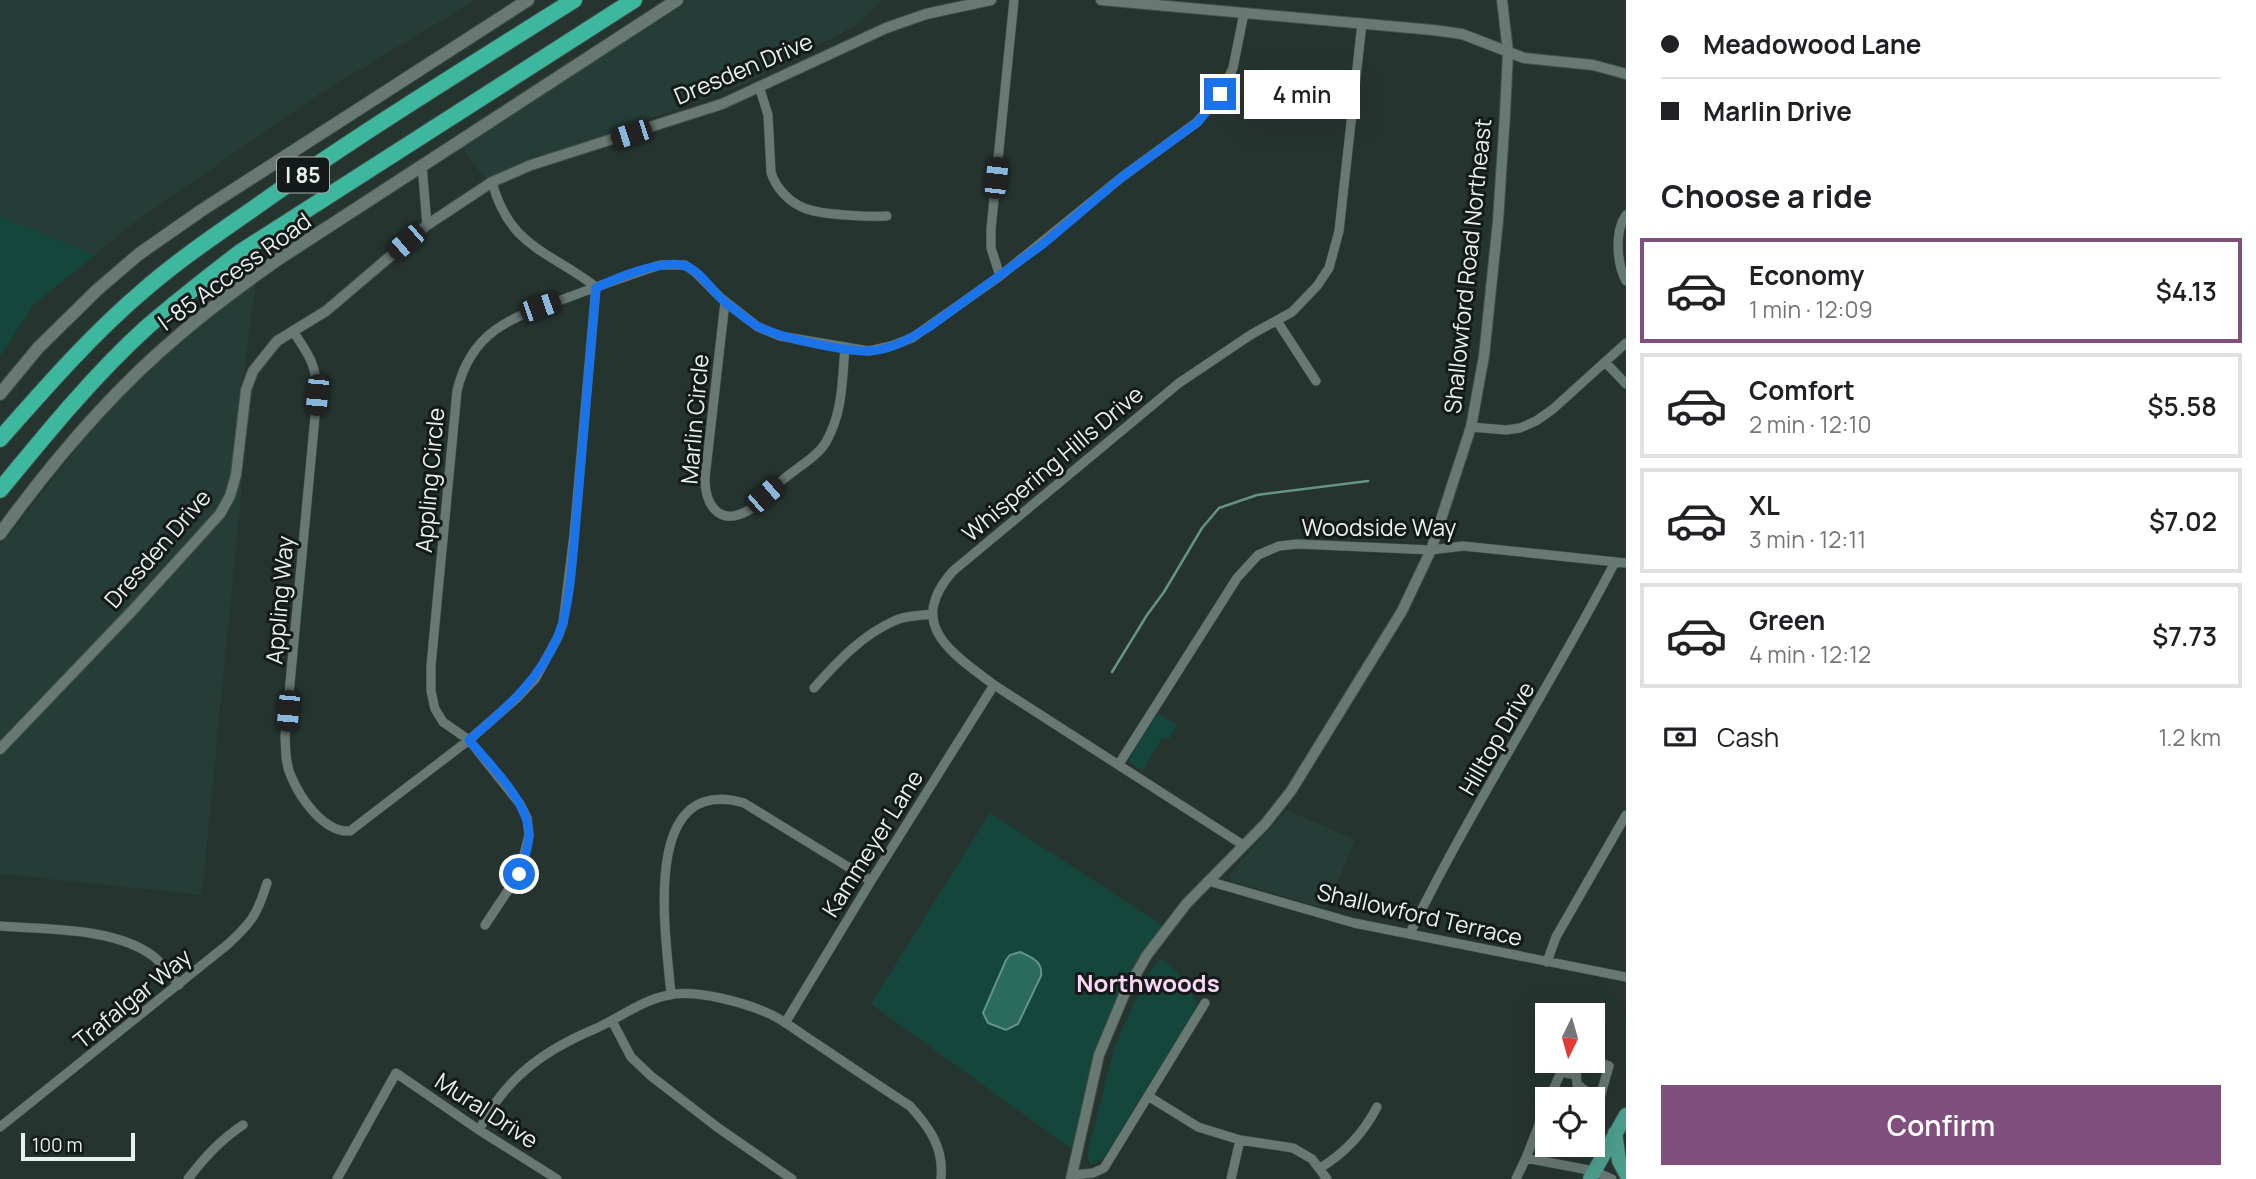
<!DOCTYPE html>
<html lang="en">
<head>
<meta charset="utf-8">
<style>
  body { margin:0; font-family:Manrope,sans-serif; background:#f2f2f2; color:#202124; height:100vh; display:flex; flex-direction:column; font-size:26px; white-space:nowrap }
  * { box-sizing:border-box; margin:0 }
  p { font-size:23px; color:#757577 }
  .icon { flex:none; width:38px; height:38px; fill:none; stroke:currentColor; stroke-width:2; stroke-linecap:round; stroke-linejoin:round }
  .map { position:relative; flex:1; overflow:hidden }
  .panel { display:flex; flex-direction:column; background:#fff; width:630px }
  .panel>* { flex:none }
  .hud { display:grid; align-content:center; height:154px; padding:0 35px; background:#fff }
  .needle { width:46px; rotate:185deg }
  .controls { position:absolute; left:1535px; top:1003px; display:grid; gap:14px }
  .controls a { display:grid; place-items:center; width:70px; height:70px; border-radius:0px; background:#fff; box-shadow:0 7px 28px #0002; font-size:35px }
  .scale { position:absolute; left:21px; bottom:18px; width:114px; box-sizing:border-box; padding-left:7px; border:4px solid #e8f1ee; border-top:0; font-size:19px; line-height:24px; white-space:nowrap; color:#e8f1ee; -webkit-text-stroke:5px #141a19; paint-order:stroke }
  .end { position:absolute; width:32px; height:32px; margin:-16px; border:9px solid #1a73e8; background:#fff; box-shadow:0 0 0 4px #fff }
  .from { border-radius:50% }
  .bubble { position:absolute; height:49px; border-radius:0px; background:#fff; box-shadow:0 7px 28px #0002; font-size:23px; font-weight:600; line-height:49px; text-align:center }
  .car { position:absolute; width:21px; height:42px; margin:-21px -10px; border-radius:9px; box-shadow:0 0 5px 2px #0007; background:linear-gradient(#222 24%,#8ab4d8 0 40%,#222 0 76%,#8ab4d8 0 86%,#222 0) }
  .hud b { display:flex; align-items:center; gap:24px; height:66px; font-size:26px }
  .hud b+b { border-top:2px solid #e0e0e0 }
  .hud i { width:18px; height:18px; background:#202124 }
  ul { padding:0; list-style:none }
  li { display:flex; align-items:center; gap:21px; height:105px; margin:0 14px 10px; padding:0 21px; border:4px solid #e0e0e0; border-radius:0px }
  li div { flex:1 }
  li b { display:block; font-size:26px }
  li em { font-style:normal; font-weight:600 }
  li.selected { border-color:#814f7e }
  li>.icon { width:63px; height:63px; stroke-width:1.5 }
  h2 { padding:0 35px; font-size:32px; line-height:84px }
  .pay { display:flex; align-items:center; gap:18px; height:77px; padding:0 35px; font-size:26px }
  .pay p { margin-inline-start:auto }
  .action { display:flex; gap:14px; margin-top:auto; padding:14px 35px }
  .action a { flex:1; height:80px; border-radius:0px; background:#814f7e; color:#fff; font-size:28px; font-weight:600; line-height:80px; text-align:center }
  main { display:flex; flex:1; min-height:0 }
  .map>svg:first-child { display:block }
</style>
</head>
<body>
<main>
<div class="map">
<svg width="1626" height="1179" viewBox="0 0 1626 1179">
  <rect width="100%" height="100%" fill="#263430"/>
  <path fill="#263d37" d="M0,0H476L319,94L132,224L95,255L0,216Z
    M674,0H882L856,25L745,84L620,129L491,186L456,141Z
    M256,283L242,384L241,495L202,895L0,874V546L145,362Z
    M1287,810L1355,840L1326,909L1232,881L1230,876L1233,870Z"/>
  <path fill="#15463c" d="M0,216L95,255L34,304L0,356Z
    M1157,713L1177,725L1168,740L1162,737L1143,771L1132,764L1129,759Z
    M990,813L1165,927L1130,988L1097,1067L1080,1155L871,1004Z
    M1160,959C1178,967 1188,989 1198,1005L1105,1156L1098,1162L1091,1164L1088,1159V1152L1115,1045L1146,978Z"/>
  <path fill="#2b6b5d" stroke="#649388" stroke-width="2" d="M1020,952C1031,957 1043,961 1041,976L1018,1024L1006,1030L988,1023L983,1013L1006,960L1010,955Z"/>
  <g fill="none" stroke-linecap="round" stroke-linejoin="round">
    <path stroke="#649388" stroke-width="2.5" d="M1112,672L1147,615L1164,592L1202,528L1219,508L1257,495L1368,481"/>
    <g stroke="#424f4b" stroke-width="10">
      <path id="minor" d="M759,86L768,115L771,172C775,187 789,202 804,208C821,215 868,217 887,216
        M422,165L427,225
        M1626,215C1614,232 1617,264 1626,281
        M1000,276L991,248V229L1014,0
        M725,302L705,478C705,506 720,527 749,510C762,502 773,487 785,478C798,467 818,456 826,442C843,412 842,381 845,348
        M1277,321L1316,381
        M293,331C310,357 316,363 317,395L285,737C286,750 285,764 291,776C300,798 324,833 350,831L469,740L517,698L535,679L558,637L563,623L574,535L596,287C548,250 510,248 492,182
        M1606,363L1626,384
        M1471,427L1506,430L1520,428L1536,421L1553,409L1626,343
        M814,688C837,662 862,635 894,621C906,615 920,616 932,614
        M1119,764L1237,578L1258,555L1279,546L1298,544L1431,550L1463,546L1626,563
        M1243,845L994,685C952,653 905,625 953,571L1179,383L1252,334L1292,312L1317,286L1329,268L1339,231L1362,23
        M1208,881L1354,923L1626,977
        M485,925L519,874L529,835L527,818L520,804L469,740L443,722L435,709L431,691V666L457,391C472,327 517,316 572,296C601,285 630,275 660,265H685L695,272L721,298L758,327L780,336L869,351L891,346L912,338L1000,276L1122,177L1197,122L1220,95L1233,68L1244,13
        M0,926C47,930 114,927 153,956C163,964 171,976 179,985
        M1410,933C1472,806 1550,687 1615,562
        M1547,962L1556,937L1626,815
        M671,994C666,936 639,773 744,803L871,881
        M612,1021L631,1057L651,1076L717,1127L792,1179
        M785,1023L871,881L994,685
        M1581,1060C1575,1066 1576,1076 1577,1084L1593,1097H1600L1609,1066L1592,1060
        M1148,1096L1198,1127L1240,1140L1293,1148L1312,1159L1327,1179
        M1549,1099L1561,1072L1576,1075
        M0,1127L227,945C252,922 257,915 267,883
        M479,1130C505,1078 544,1050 597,1028C621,1017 642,1000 669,995C697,989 747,1003 772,1015C788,1023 802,1035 817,1044C848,1065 879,1086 910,1106C930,1128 944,1148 941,1179
        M1526,1158L1547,1104
        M1320,1168C1345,1153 1363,1134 1377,1107
        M1072,1175L1093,1173L1104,1168L1205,1003
        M188,1179C203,1159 221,1139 243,1125
        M337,1179L396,1073L479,1130L557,1179
        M1231,1179L1240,1140
        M1516,1179L1526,1158L1594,1171L1612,1179"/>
    </g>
    <g stroke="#424f4b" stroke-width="12">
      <path id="tertiary" d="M1101,0L1433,30L1462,34L1524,58L1593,65L1626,74
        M0,749L132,611L220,514L230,496L236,475L246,390L253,371L277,341L326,311L427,225L492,182L531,165L722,104L886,28L926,14L991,0
        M1071,1179L1099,1055L1124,995L1147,955L1187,903L1265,824L1291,791L1402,611L1431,550L1471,427L1484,356L1498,221L1505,114L1508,52L1502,0"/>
    </g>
    <g stroke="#424f4b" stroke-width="14">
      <path id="secondary" d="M0,394L38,348L97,290L139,254L202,210L528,0
        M0,534C52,462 110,393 179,335C210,308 243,284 277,260L677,0"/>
    </g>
    <g stroke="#424f4b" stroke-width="16">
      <path id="primary" d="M1615,1133L1619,1161L1626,1174
        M1590,1179L1626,1115"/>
    </g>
    <g stroke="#424f4b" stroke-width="18">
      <path id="motorway" d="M0,439C46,387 91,335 144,290C183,256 225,229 267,199C367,129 471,65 574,0
        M0,490C46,434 93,376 147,327C177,301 208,277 239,253L634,0"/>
    </g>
    <use href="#minor" stroke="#687873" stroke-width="9"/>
    <use href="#tertiary" stroke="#687873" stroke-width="10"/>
    <use href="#secondary" stroke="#687873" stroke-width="12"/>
    <use href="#primary" stroke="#4e9e8d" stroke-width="14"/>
    <use href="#motorway" stroke="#3db79e" stroke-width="16"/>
  </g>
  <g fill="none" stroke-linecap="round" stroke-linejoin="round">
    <path stroke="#1a73e8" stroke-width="9" d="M519,874C523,862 528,850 529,837C531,804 489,764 469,740C505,709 539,681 558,636C570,610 573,552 576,521C583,443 590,365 596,288C616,278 660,260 682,265C700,269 712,292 726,303C737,311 748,322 761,328C782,338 847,352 870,351C891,350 911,338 929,327L1043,244L1122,177L1198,122L1220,94"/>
  </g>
  <g text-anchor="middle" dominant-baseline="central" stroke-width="6" stroke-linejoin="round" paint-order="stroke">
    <rect fill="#141a19" stroke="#a8b0ae" stroke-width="2" x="277" y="157.5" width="52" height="35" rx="5"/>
    <g font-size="21" font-weight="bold" fill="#e8f1ee">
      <text x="303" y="175">I 85</text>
    </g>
    <g font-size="23" fill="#e8f1ee" stroke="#141a19">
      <text transform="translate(743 68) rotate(-23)">Dresden Drive</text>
      <text transform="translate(1467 266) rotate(-84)">Shallowford Road Northeast</text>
      <text transform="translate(234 271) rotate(-36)">I-85 Access Road</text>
      <text transform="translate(694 419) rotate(-85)">Marlin Circle</text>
      <text transform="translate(1052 463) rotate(-40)">Whispering Hills Drive</text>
      <text transform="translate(429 480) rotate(-85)">Appling Circle</text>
      <text x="1379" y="527">Woodside Way</text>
      <text transform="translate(157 548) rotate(-49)">Dresden Drive</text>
      <text transform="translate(279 600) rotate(-85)">Appling Way</text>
      <text transform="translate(1496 738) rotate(-60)">Hilltop Drive</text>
      <text transform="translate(872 843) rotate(-58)">Kammeyer Lane</text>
      <text transform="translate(1420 914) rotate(13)">Shallowford Terrace</text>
      <text transform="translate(132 998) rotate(-39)">Trafalgar Way</text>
      <text transform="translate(487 1110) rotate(33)">Mural Drive</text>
    </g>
    <g font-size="24" font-weight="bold" fill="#fdd6f7" stroke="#141a19">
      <text x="1148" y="982">Northwoods</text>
    </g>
  </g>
</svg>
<div class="controls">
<a><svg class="needle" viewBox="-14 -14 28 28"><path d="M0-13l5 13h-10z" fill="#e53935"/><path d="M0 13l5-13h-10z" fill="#757577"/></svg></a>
<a><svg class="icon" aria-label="locate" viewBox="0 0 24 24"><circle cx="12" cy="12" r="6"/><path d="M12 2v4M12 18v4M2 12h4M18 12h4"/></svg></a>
</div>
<div class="scale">100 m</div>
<i class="end from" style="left:519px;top:874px"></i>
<i class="end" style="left:1220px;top:94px"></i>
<div class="bubble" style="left:1244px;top:70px;width:116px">4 min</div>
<i class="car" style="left:631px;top:134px;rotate:252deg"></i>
<i class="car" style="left:996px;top:178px;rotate:6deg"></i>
<i class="car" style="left:406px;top:242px;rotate:229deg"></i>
<i class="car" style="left:540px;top:307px;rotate:71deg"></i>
<i class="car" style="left:317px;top:395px;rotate:185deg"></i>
<i class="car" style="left:765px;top:495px;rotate:49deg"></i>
<i class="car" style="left:288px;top:711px;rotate:185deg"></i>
</div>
<section class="panel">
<div class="hud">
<b><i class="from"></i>Meadowood Lane</b>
<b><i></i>Marlin Drive</b>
</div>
<h2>Choose a ride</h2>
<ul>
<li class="selected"><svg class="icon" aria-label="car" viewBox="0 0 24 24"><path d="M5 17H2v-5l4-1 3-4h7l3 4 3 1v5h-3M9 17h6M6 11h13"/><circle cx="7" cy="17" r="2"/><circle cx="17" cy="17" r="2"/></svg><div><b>Economy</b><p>1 min · 12:09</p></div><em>$4.13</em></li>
<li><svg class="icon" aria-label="car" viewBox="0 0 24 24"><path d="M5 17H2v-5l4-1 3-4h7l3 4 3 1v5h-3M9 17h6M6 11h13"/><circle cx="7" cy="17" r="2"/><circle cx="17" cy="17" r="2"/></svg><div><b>Comfort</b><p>2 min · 12:10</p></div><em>$5.58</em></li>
<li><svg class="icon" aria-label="car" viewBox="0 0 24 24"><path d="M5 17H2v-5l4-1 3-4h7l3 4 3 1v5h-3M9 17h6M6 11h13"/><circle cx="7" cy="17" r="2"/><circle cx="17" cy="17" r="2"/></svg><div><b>XL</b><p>3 min · 12:11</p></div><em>$7.02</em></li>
<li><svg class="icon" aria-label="car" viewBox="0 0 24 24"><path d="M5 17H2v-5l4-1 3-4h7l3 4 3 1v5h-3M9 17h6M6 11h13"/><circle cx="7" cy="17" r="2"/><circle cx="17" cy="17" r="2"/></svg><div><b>Green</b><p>4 min · 12:12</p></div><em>$7.73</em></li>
</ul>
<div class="pay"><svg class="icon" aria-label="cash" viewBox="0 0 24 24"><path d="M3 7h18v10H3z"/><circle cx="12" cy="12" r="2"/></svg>Cash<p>1.2 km</p></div>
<div class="action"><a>Confirm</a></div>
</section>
</main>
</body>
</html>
